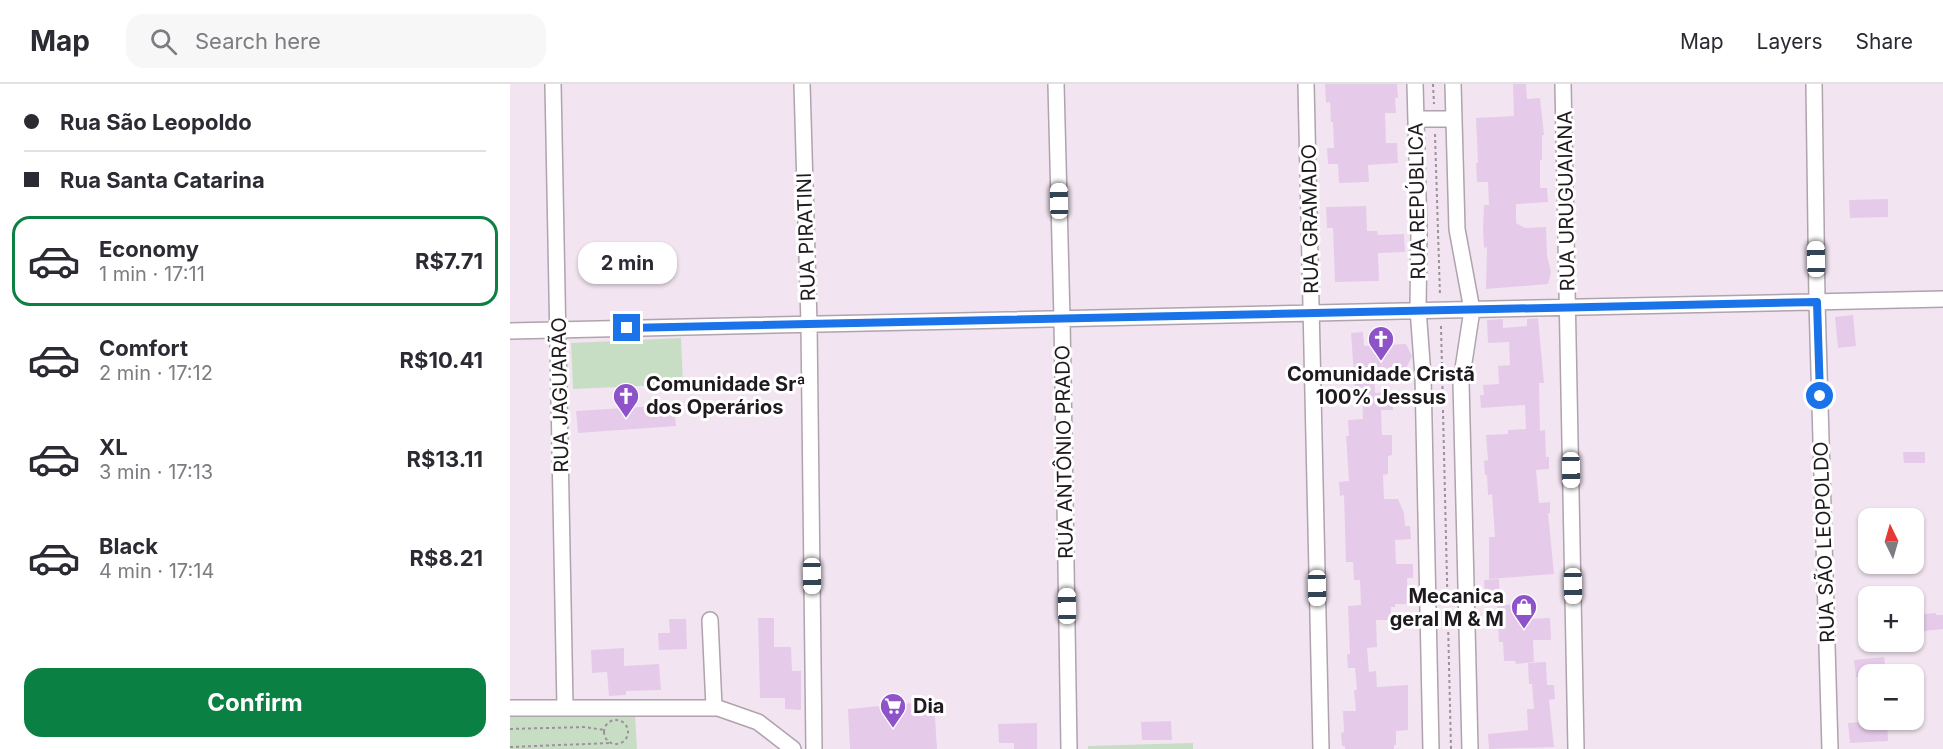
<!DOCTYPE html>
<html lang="en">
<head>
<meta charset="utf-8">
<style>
  body { margin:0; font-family:Inter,sans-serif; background:#f7f7f7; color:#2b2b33; height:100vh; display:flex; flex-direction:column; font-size:22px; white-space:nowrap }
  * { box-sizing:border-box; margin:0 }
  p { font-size:20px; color:#7c7c81 }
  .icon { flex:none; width:33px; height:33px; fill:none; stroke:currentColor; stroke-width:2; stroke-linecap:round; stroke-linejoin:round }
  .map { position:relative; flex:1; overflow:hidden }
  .drawer { display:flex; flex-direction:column; background:#fff; width:510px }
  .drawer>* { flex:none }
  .hud { display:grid; align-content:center; height:132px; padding:0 24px; background:#fff }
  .needle { width:39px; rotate:355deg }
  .tools { position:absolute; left:1348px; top:424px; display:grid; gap:12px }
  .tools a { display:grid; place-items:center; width:66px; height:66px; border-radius:12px; background:#fff; box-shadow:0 2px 4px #0004; font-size:30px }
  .end { position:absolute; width:27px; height:27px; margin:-14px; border:8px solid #1a73e8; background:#fff; box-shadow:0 0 0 3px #fff }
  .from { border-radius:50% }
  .bubble { position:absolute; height:42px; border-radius:18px; background:#fff; box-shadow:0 2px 4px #0004; font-size:20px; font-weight:700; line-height:42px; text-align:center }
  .car { position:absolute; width:18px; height:36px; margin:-18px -9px; border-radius:8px; box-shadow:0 0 4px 2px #0007; background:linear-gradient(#fff 24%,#345 0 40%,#fff 0 76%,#345 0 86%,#fff 0) }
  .hud b { display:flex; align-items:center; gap:21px; height:57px; font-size:22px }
  .hud b+b { border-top:2px solid #e1e1e2 }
  .hud i { width:15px; height:15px; background:#2b2b33 }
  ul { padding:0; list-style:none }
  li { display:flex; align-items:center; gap:18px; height:90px; margin:0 12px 9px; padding:0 12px; border:3px solid transparent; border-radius:18px }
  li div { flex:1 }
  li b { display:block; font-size:22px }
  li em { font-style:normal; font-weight:700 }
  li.on { border-color:#0b8043 }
  li>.icon { width:54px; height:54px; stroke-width:1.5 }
  .cta { display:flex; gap:12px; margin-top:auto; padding:12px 24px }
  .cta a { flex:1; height:69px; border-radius:18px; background:#0b8043; color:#fff; font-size:24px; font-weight:700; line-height:69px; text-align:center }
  header { display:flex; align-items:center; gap:36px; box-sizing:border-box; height:84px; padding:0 30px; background:#fff; border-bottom:2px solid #e1e1e2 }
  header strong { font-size:28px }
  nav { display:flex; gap:33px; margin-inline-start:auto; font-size:21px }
  .search { width:420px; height:54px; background:#f7f7f7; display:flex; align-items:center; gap:15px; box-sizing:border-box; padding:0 21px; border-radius:18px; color:#7c7c81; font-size:22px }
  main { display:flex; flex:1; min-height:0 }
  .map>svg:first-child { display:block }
</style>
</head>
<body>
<header>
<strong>Map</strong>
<div class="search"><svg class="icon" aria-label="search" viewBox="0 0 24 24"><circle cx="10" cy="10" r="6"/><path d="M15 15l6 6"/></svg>Search here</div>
<nav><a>Map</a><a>Layers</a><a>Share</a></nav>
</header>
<main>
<section class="drawer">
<div class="hud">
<b><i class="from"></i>Rua São Leopoldo</b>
<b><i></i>Rua Santa Catarina</b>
</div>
<ul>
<li class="on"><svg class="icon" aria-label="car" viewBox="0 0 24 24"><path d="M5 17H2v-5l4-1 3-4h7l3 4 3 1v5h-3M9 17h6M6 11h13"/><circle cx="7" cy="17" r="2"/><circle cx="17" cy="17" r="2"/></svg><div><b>Economy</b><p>1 min · 17:11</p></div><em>R$7.71</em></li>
<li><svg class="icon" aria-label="car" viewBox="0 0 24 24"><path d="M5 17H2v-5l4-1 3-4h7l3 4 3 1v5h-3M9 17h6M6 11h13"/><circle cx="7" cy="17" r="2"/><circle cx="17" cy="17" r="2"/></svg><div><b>Comfort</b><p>2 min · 17:12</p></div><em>R$10.41</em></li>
<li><svg class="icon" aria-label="car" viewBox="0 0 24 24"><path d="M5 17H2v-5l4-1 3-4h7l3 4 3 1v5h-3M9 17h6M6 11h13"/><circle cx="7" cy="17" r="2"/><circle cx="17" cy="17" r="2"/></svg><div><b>XL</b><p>3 min · 17:13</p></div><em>R$13.11</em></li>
<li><svg class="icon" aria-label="car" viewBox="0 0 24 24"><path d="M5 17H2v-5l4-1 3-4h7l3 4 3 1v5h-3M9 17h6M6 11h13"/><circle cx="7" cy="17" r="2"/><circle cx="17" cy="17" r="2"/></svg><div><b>Black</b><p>4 min · 17:14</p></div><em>R$8.21</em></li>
</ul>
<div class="cta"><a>Confirm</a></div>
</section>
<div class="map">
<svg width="1433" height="665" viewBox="0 0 1433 665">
  <rect width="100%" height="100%" fill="#f2e5f1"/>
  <path fill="#c7dec5" d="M171,254L173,300L63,305L61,259Z
    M125,630L127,665H0V632Z
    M683,659V665H578V662Z"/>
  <path fill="#e5cbe9" d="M815,0H887L888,14H885L886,29H875L876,59H887L888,79L858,81L859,98L829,99L828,80H818L817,64H824L823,38H821L820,18L816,19Z
    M1003,0H1016L1017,15L1030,14L1034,51H1032V76H1030V104H1037L1038,118L1006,120V139L1015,144L1036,143L1037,172L1041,188L1038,200L976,205L977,163L974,164L973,146L974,121H979L978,98H967L966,79H968L966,34L1004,32Z
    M1378,115V133L1340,134L1339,116Z
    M856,122L857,147H867L868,151L894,150L895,168L868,169L869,197L825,198L823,144H817L816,123Z
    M1343,231L1346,262L1328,264L1325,233Z
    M1028,234L1034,299H1029L1030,347L1035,346L1036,373H1039V385L1026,386L1029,419L1040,418V429H1038L1044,490L979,495V453H985L982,410L978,411L977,391H975L974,377L978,376L976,351L998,350V346L1016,345L1015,321L971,324L970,311H974L973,301L989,300L988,282L1000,281L999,258L978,259L977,236L993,235V244L1017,242V235Z
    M853,248L854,262L896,260L902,272L896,284L864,285L865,309L883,308V326H871L872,351H882V371L878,372V390L873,391L874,415H888L894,429L895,442H900L901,455L885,456L886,480H903V494H897L898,520H885V523H881V536H866L867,563L857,564L859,588L866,587L867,603L898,601V646L886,647V661H884V665H835V662H832L831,649L834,648L833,627H846L844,606H847L845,584H838L837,570H840L838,522L851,521L850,496H844L843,478H836L834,411L830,412L829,398L839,397L836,352H839L838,336L853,335L852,307H845L841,249Z
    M164,321L166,342L68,349L66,327Z
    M1393,368H1415V379H1394Z
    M989,495L990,517L975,518L974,496Z
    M1015,520V535L1040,534L1041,556H1023L1024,578L1006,580L1005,577H994L993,558H989L987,521Z
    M1426,529V531H1433V545L1414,547L1413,530Z
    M248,534H264V563H281L282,587H291V626L275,625V614H250Z
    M159,535H176L177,565L149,566L148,549H160Z
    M114,564V582L149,580L151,606L116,607V611L99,612L97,588L82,589L81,566Z
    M1374,573L1376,589L1346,593L1344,576Z
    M1036,578L1037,601H1044L1045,615L1039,616L1044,663L979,665L978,650L1018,646L1017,625H1024L1022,600H1019L1018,579Z
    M424,617L427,665H340L338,625Z
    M1377,636L1378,657L1340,659L1338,639Z
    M661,637L662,656H632L631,638Z
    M527,639V665H504V659H489L488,640Z"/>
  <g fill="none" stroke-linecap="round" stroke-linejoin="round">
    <g stroke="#afa3ae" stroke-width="18">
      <path id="minor" d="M43,0L55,623
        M292,0L299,240L304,665
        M546,0L552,235L559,665
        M796,0L811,665
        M905,0L909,148L908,225L913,292L921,665
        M943,0L947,145L962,226L951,298L960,665
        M1053,0L1066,665
        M1304,0L1307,218L1320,665
        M906,35H944
        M0,247L1433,215
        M200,536L204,623
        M0,624H208L248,638L283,665"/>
    </g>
    <path stroke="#9b919a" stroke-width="2" stroke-dasharray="3 3" stroke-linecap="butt" d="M923,0L924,20
      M925,50L930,212
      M931,242L941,665
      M94 648a12 12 0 1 1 24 0a12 12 0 1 1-24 0Z
      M0,645L75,643L94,646
      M0,663L101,659"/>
    <use href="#minor" stroke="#fff" stroke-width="15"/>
  </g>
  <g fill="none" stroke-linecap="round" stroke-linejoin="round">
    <path stroke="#1a73e8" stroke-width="8" d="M117,244L1307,218L1310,312"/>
  </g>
  <defs>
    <g id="church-pin" transform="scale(1.35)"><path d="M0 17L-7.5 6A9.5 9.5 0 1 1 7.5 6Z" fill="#8e53c9" stroke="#fff"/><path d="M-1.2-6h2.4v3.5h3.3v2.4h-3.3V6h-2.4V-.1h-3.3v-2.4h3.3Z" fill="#fff"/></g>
    <g id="shop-pin" transform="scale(1.35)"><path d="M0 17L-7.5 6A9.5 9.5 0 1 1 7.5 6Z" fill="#8e53c9" stroke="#fff"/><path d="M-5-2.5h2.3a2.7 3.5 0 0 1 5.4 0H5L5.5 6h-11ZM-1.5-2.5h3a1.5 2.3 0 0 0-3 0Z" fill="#fff"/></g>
    <g id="supermarket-pin" transform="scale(1.35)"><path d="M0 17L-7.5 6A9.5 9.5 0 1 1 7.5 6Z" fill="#8e53c9" stroke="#fff"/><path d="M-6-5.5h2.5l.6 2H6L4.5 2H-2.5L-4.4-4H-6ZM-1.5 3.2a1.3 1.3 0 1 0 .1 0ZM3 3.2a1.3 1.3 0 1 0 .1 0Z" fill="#fff"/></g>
  </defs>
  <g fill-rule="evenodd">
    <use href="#church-pin" x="871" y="255"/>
    <use href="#church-pin" x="116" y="312"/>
    <use href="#shop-pin" x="1014" y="523"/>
    <use href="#supermarket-pin" x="383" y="622"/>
  </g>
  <g text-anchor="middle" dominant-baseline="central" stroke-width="6" stroke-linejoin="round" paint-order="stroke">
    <g font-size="20" fill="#1e1a1e" stroke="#fff">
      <text transform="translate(907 117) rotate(-91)">RUA REPÚBLICA</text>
      <text transform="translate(1056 117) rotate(-91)">RUA URUGUAIANA</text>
      <text transform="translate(800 135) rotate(-91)">RUA GRAMADO</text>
      <text transform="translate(296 153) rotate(-92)">RUA PIRATINI</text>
      <text transform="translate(50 311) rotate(-91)">RUA JAGUARÃO</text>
      <text transform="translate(554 368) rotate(-91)">RUA ANTÔNIO PRADO</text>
      <text transform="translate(1314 458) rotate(-92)">RUA SÃO LEOPOLDO</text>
    </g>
    <g font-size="20" font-weight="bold" fill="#1e1a1e" stroke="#fff" text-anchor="start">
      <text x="871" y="290" text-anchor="middle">Comunidade Cristã<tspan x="871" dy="23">100% Jessus</tspan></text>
      <text x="136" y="300">Comunidade Srª<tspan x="136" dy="23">dos Operários</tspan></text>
      <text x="994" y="512" text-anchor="end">Mecanica<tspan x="994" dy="23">geral M &amp; M</tspan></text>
      <text x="403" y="622">Dia</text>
    </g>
  </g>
</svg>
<div class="tools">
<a><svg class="needle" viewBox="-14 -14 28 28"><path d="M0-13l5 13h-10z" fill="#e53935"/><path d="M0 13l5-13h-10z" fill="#7c7c81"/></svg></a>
<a>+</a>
<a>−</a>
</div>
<i class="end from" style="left:1310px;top:312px"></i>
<i class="end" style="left:117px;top:244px"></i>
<div class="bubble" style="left:68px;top:158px;width:99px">2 min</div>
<i class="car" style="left:549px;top:117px;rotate:359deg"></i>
<i class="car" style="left:1306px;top:175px;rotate:359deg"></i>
<i class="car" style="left:1061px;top:386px;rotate:179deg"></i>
<i class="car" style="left:302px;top:492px;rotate:179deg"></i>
<i class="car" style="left:1063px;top:502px;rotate:179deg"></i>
<i class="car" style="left:807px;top:504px;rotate:179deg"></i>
<i class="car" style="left:557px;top:522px;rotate:359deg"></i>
</div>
</main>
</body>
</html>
